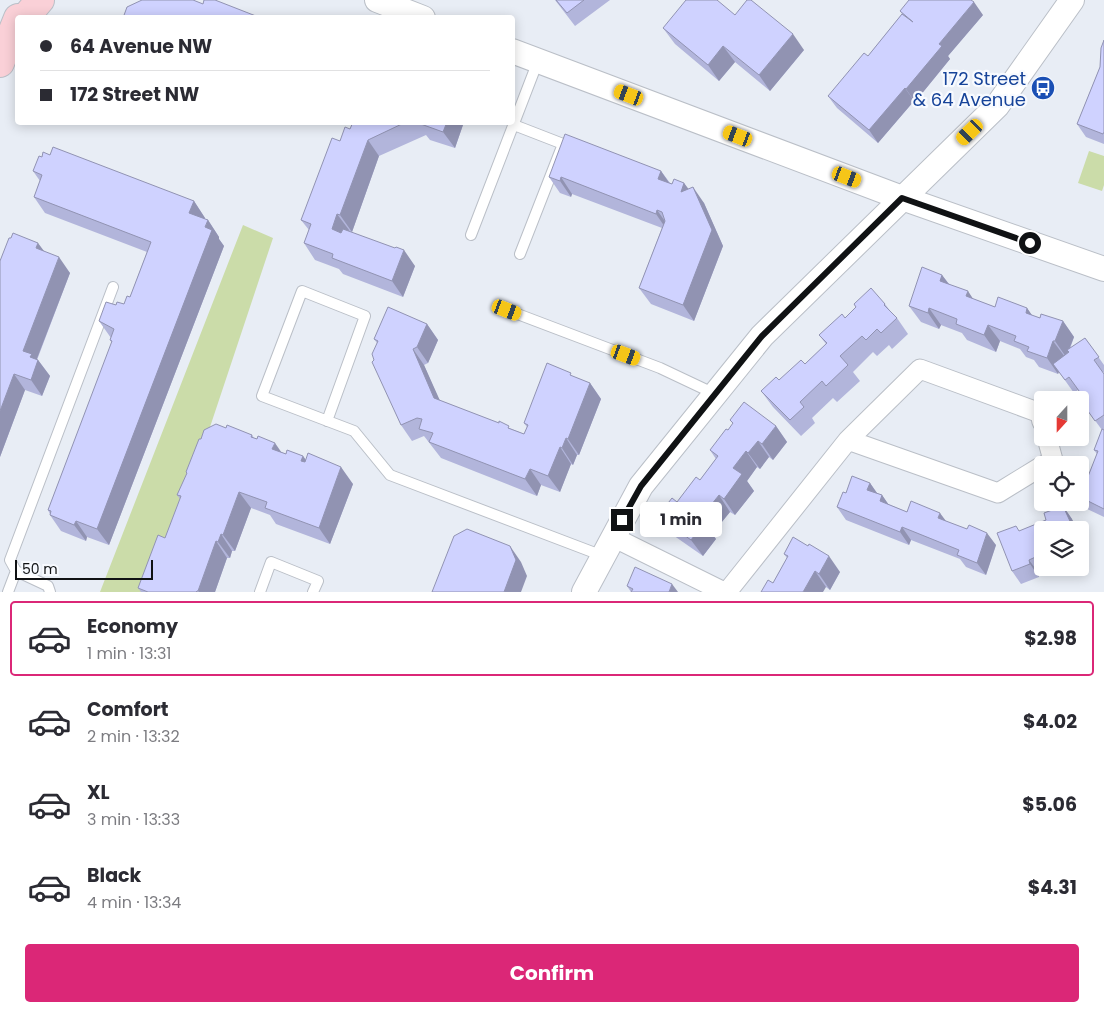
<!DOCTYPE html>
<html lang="en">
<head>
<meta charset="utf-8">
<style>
  body { margin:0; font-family:Poppins,sans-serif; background:#f7f7f7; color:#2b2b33; height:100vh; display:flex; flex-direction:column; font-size:19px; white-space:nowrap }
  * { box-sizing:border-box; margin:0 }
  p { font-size:16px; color:#7c7c81 }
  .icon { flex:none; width:28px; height:28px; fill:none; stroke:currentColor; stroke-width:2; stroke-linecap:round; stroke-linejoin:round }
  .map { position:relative; height:592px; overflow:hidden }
  .details { display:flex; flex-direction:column; background:#fff; flex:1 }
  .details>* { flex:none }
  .hud { position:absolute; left:15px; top:15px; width:500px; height:110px; border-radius:5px; box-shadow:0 2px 12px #0003; display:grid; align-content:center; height:110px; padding:0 25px; background:#fff }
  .needle { width:32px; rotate:201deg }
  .fabs { position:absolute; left:1034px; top:391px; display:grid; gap:10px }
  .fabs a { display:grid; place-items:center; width:55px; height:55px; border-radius:5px; background:#fff; box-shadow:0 2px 12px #0003; font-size:25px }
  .scale { position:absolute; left:15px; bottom:12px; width:138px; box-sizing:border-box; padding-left:5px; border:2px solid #101214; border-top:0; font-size:14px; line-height:18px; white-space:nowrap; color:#101214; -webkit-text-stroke:4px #f7faff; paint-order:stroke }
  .end { position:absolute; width:22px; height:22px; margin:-11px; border:6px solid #101214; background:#fff; box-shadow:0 0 0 2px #fff }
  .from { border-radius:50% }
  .bubble { position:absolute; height:35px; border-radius:5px; background:#fff; box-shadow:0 2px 12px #0003; font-size:16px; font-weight:700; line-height:35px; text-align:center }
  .car { position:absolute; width:15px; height:30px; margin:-15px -8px; border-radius:6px; box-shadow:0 0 4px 1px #0007; background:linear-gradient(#f5c518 24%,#345 0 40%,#f5c518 0 76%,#345 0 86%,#f5c518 0) }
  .hud b { display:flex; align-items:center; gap:18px; height:48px; font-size:19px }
  .hud b+b { border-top:1px solid #e1e1e2 }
  .hud i { width:12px; height:12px; background:#2b2b33 }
  ul { padding:9px 0 0; list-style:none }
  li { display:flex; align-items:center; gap:15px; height:75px; margin:0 10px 8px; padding:0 15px; border:2px solid transparent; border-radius:5px }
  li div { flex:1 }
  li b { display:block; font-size:19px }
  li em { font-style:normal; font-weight:700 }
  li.selected { border-color:#db2777 }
  li>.icon { width:45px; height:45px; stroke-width:1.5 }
  .primary-button { display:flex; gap:10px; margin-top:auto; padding:10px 25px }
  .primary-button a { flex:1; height:58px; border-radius:5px; background:#db2777; color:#fff; font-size:20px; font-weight:700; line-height:58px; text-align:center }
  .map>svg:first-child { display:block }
</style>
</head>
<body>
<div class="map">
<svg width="1104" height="592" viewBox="0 0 1104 592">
  <rect width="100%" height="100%" fill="#e8edf5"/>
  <path fill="#cbdca9" d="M1089,151L1104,156V185L1102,191L1078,183Z
    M243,225L273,238L211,424L147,592H100Z"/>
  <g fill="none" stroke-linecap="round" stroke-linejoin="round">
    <g stroke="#babfc7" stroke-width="12">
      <path id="service" d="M514,125L563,144L520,254
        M471,235L538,61
        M507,310L660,368L715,394
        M327,421L365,316L302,291L262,396L354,431L390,475L603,556
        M16,571L10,560L113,287
        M8,592L16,571L48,586L50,592
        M260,592L271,562L318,581L313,592"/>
    </g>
    <g stroke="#babfc7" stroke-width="21">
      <path id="minor" d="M848,440L998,493L1042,466
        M1045,465L1053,460L1047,438
        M613,537L724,592
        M727,592L848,440L920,369L1040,413L1042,422"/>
    </g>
    <g stroke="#babfc7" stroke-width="26">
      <path id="tertiary" d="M377,0L423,18
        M512,51L902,198L1104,269
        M584,592L641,486L762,336L997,106L1072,0"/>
    </g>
    <g stroke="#babfc7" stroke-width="30">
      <path id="secondary" d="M25,18L40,0
        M0,63L18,18"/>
    </g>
    <use href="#service" stroke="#fff" stroke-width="10"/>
    <use href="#minor" stroke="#fff" stroke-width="19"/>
    <use href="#tertiary" stroke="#fff" stroke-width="24"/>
    <use href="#secondary" stroke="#fad0d7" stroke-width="28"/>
  </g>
  <path fill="#b2b5db" d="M555,0H610L575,26Z
    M900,11L983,15L948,56L950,59L915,102L914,101L878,143L837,108L828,96L868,56L902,14Z
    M735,15L804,50L770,91L735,62L719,81L675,44L663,28Z
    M1104,40V144L1086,137L1077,124L1100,67Z
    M353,122H464L455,148L430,140L426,135L379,156L352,232L349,231L415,266L403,297L343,274L339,269L315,260L304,243L309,230L301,220L340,141L350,129Z
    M33,171L194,201L205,218V219L208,220L219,237V239L224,246L109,545L87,537L86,541L61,531L50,515V514L48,510L112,343L110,340L111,338L99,321L116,305L124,304L130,297L147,252L45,213L34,197L40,181Z
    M661,171L670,183L672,184L684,183L688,189L704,203L723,246L694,321L651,304L639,288L662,228L572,194L571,197L560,193L549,177Z
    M9,238L44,251L70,273L37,360H38L50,376L42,396L25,390L0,457Z
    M942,275L949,284L973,299L995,307L1027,308L1032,316L1040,318L1063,321L1074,337L1070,349L1085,338L1104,365V372L1103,373L1104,374V517L1083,507L1079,502L1080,480L1087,479L1097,454L1094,450L1102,430L1083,404L1087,402L1078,390L1074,393L1059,372L1058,374L1039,367L1034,360L1026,357L1020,349L1000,341L996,352L967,340L962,333L941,325L939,329L921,322L909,306Z
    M854,304H885L891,312L897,318L908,334L892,349L889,345L877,356L873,352L853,372L860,381L837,402L833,398L812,418L815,423L801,436L773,407L761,391L805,364L826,344L819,335L845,318L856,308Z
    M427,324L438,340L428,363L424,365L439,400L524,434L527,427L524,423L574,377L590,383L601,399L579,455H577L573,465L571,464L560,492L541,485L537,496L441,458L424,436L412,441L401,425L374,360L377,343L374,339Z
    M730,420L776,426L787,442L773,460L769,457L760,469L757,467L747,481L754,491L735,515L730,512L712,534L716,539L703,556L670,533L658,516L677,502L700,480L716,459L710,450L728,430L733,424Z
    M226,428L252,435L254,438L281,452L286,454L303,456L306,460L353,484L330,544L276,524L270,515L251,508L235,551H232L230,558H227L215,592H141L138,588L165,538L180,499L177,495L187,474L186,472L201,439Z
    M870,483L877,493L882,495L888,504L907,512L946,521L996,545L986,575L966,567L960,559L911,540L909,545L846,520L837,507L846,493Z
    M1063,506L1072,519L1042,530V568H1051L1038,572L1039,577L1021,584L1012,571L1020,531L1046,520Z
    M1080,535L1089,556L1080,560Z
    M784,554L840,572L830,590L826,587L773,583L787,558Z
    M627,586L678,592H631Z"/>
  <path fill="#9193b2" d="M974,2L983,15L948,56L950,59L915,102L906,89L939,44Z
    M793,34L804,50L770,91L759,75Z
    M723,46L735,62L719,81L708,65Z
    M905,88L914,101L878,143L869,130Z
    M447,122H464L455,148L443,132Z
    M368,140L379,156L352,232L340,215Z
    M661,171L672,187L658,179Z
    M561,177L572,194L571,197L560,181Z
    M684,183L696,199L681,192Z
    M693,187L704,203L723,246L694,321L683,305Z
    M194,201L205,218L201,230L189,213Z
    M657,210L669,227L667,230L656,214Z
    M337,214L349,230L343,245L332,229Z
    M208,220L219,237V239L224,246L109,545L97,529Z
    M38,243L50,259L36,248Z
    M404,250L415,266L403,297L392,281Z
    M59,257L70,273L36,361L38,360L50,376L42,396L31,380L23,351Z
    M942,275L954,291L940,281Z
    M968,291L979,308L966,296Z
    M929,308L941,325L939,329L928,313Z
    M1027,308L1039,325L1026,313Z
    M1063,321L1074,337L1066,357L1055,341Z
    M427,324L438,340L428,363L417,347Z
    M988,325L1000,341L996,352L984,335Z
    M1053,341L1065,357L1058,374L1047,358Z
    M413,349L424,365L446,414L434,398Z
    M14,374L25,390L0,457V411Z
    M590,383L601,399L579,455L568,439Z
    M776,426L787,442L773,460L762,444Z
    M566,438L577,455L573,465L562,448Z
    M758,441L769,457L760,469L748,453Z
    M275,443L286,459L272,449Z
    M560,447L571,464L560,492L548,476Z
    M746,451L757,467L747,481L754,491L735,515L724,499L733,468Z
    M303,456L314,472L301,461Z
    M341,467L353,484L330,544L319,528Z
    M530,469L541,485L537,496L525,479Z
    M870,483L879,496L867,490Z
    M239,492L251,508L235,551L223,535Z
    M719,495L730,512L712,534L716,539L703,556L691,540L700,519Z
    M882,495L891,508L880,501Z
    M1063,506L1072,519L1078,530H1074Z
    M940,513L949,525L938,518Z
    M76,521L87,537L86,541L74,525Z
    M902,527L911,540L909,545L900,532Z
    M987,533L996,545L986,575L977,563Z
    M221,534L232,551L230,558L218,542Z
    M1080,535L1089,556L1080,542Z
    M216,541L227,558L215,592H199L198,591Z
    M510,546L521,562L527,576L521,592H504Z
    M829,556L840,572L830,590L819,574Z
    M1029,560L1038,572L1039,577L1030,564Z
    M815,571L826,587L823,592H803Z
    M672,584L678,592H669Z"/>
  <path fill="#cfd2ff" stroke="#9193b2" d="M142,0H193L203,4L204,0H215L261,18H123L127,7Z
    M556,0H584L567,13Z
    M686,0H717L735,15L747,0H751L793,34L759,75L723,46L708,65L663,28Z
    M909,0H971L974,2L939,44L942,46L906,89L905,88L869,130L828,96L864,53L868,56L902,14L913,22L900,11Z
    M1104,40V132L1103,134L1077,124L1100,67L1101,48Z
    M353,122H406L368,140L340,215L337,214L332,229L341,233L343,229L395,248L396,247L404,250L392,281L332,258L333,254L304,243L311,224L301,220L332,138L340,141L345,127L350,129Z
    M418,122H447L443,132L418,123Z
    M565,134L661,171L658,179L672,184L674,179L684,183L681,192L693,187L712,230L683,305L639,288L665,221L662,212L657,210L656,214L561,177L560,181L549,177Z
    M53,147L194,201L189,213L208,220L205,227L212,230L97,529L76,521L74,525L50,515L51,511L48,510L112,341L110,340L114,329L99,321L106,302L116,305L117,302L124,304L127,296L130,297L151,242L34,197L42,175L33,171L39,156L42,157L43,152L50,155Z
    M13,233L38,243L36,248L59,257L23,351L32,354L30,357L38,360L31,380L14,374L0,411V261L9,238H11Z
    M922,267L942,275L940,281L968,291L966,296L995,307L998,297L1027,308L1026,313L1040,318L1041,314L1063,321L1055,341H1053L1047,358L1027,351L1029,347L1014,341L1016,336L988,325L984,335L956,324L957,319L929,308L928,313L909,306Z
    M871,288L885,304L884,305L897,318L881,333L877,329L866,340L862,336L840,356L848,365L826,386L822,381L800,402L804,407L790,420L761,391L776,377L779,380L801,360L805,364L827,343L819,335L842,314L845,318L856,307L854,304Z
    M388,307L427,324L417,347L413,349L434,398L499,423V421L509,426L508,428L524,434L528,425L524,423L547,363L571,373L570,375L590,383L568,439L566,438L562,448L560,447L548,476L530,469L525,479L429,442L433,433L419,429L422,419L417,418L401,425L372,362L374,360L372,354L378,341L374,339Z
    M1085,338L1099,357L1094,360L1104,374V415L1095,421L1083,404L1087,402L1069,377L1065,380L1053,364L1069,352L1067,350Z
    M744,402L776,426L762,444L758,441L748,453L746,451L733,468L742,474L724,499L719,495L700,519L704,523L691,540L658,516L672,498L677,502L696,477L700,480L718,456L710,450L726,429L728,430L733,423L730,420Z
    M216,424L226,428L227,425L252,435L251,437L257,439L258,436L275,443L272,449L286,454L287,450L303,456L301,461L305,462L308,453L341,467L319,528L265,508L267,502L239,492L223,535L221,534L218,542L216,541L198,591H197L196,592H148L138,588L158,535L165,538L181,496L177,495L187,473L186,472L199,439H201L204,430Z
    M1102,429L1104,430V509L1080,497V480L1081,476L1087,479L1098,451L1094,450Z
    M852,476L870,483L867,490L882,495L880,501L907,512L911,501L940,513L938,518L967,529L969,525L987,533L977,563L957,555L959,550L902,527L900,532L837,507L843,492L846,493Z
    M1063,506L1074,530H1042V554L1029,560L1030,564L1012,571L997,533L1016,526L1019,531L1046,520L1044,513Z
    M467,529L510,546L516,560L504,592H432L454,536Z
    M793,537L808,546L809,544L829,556L819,574L815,571L803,592H761L768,580L773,583L788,556L784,554Z
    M635,567L672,584L669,592H631L633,589L627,586Z"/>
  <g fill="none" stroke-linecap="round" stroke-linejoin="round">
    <path stroke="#101214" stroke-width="6" d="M622,520L641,486L762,336L902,198L1030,243"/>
  </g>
  <defs>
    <g id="bus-disc" transform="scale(1.25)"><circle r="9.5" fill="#1a4fb4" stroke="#f7faff"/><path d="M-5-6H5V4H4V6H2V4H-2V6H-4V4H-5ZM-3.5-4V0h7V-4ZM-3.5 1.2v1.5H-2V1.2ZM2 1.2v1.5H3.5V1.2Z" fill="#fff"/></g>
  </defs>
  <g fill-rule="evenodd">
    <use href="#bus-disc" x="1043" y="88"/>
  </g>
  <g text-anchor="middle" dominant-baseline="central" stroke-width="4.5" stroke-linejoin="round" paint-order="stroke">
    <g font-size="18" fill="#164399" stroke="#f7faff" text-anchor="end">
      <text x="1026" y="78">172 Street<tspan x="1026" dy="21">&amp; 64 Avenue</tspan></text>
    </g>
  </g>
</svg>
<div class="fabs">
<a><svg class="needle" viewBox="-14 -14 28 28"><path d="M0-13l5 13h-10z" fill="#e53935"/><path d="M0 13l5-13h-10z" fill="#7c7c81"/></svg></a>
<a><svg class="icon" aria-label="locate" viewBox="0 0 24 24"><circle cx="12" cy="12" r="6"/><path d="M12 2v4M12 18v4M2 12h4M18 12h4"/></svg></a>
<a><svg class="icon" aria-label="layers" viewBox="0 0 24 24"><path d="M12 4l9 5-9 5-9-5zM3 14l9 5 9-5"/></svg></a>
</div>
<div class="scale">50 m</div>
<i class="end from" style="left:1030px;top:243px"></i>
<i class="end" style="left:622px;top:520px"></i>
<div class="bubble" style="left:640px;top:502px;width:82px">1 min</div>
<i class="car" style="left:629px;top:95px;rotate:291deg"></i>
<i class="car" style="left:970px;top:132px;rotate:226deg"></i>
<i class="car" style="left:738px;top:136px;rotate:291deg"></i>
<i class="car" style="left:847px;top:177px;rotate:111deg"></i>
<i class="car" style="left:507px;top:310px;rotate:111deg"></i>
<i class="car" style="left:626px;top:355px;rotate:110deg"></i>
<div class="hud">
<b><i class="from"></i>64 Avenue NW</b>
<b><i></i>172 Street NW</b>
</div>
</div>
<section class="details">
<ul>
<li class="selected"><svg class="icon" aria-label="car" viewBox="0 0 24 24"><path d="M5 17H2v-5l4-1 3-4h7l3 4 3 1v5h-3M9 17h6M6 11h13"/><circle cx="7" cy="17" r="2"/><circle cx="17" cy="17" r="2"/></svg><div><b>Economy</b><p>1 min · 13:31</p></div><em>$2.98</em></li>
<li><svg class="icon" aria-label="car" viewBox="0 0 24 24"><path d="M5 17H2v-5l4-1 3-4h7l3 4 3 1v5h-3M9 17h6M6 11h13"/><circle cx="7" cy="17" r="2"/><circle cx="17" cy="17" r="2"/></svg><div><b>Comfort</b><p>2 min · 13:32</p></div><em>$4.02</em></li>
<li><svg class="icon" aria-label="car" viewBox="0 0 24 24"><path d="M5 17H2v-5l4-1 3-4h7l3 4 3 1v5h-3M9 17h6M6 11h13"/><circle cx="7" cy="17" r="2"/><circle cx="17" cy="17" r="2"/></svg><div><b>XL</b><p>3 min · 13:33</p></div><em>$5.06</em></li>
<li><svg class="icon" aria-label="car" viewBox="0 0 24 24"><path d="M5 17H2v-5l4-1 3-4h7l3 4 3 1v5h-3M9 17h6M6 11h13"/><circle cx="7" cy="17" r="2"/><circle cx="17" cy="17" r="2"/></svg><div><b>Black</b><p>4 min · 13:34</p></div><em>$4.31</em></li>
</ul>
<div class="primary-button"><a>Confirm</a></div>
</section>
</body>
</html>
